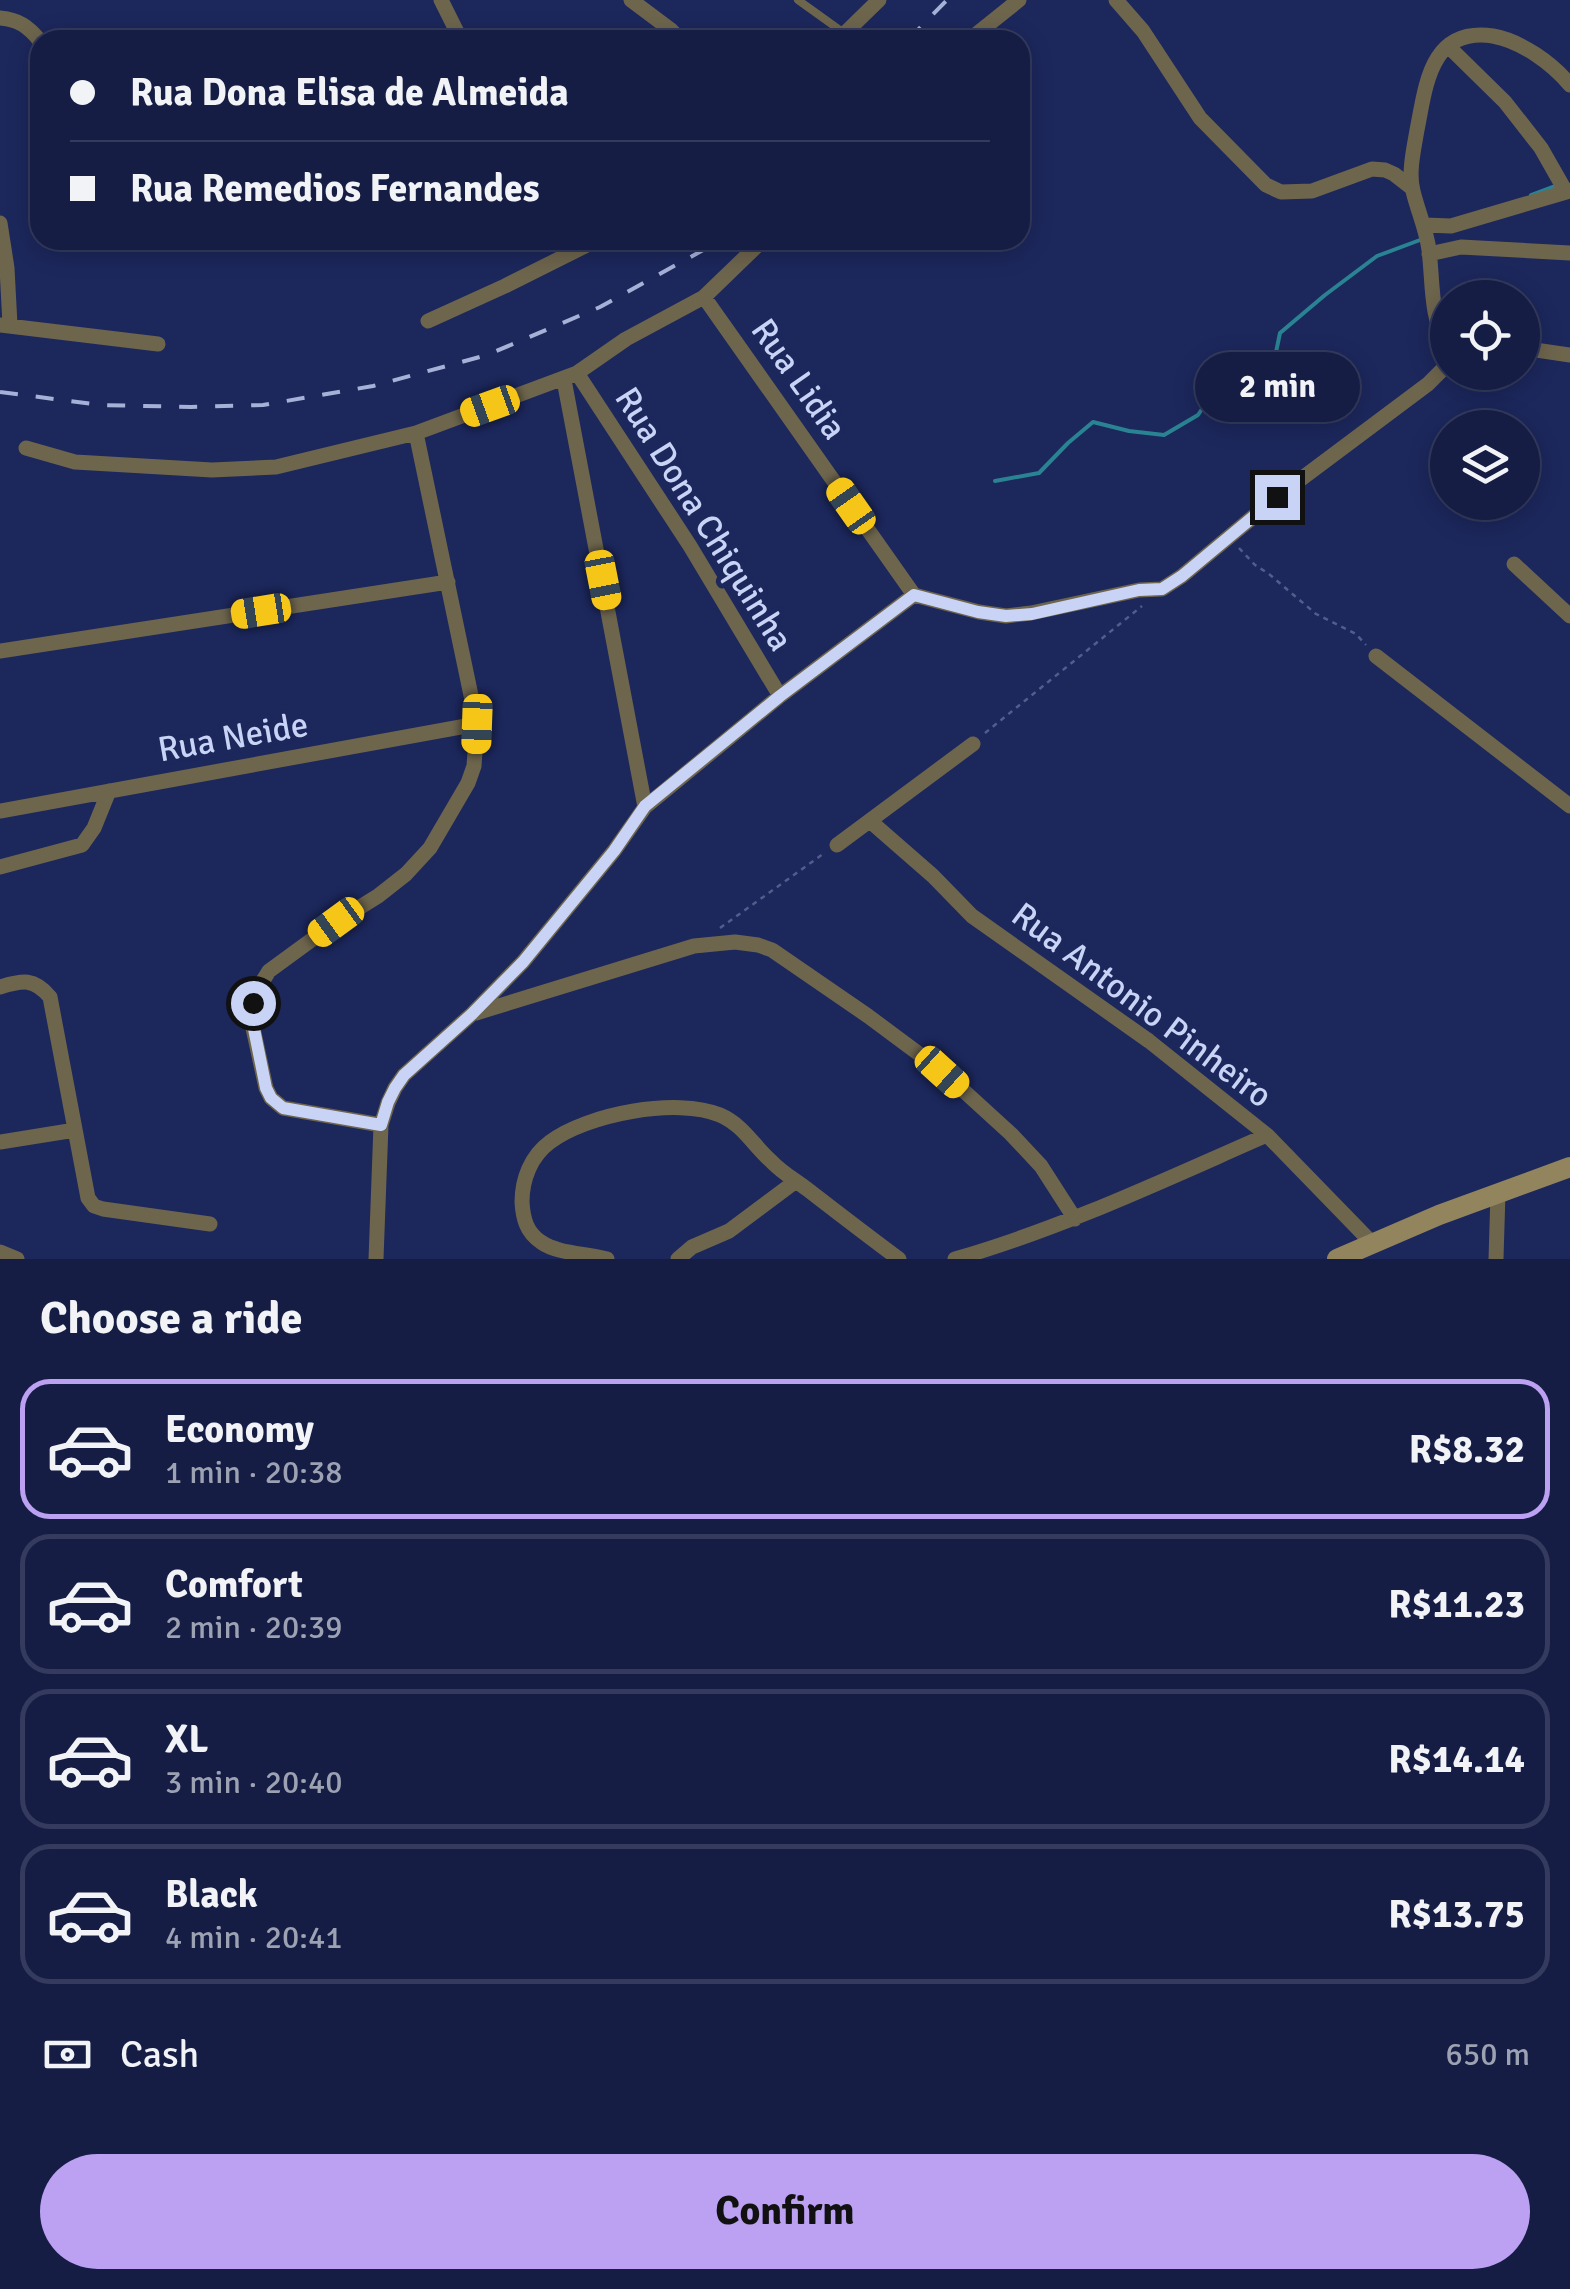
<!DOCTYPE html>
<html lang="en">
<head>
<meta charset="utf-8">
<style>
  body { margin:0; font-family:Signika,sans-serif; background:#222a50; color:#f1f3f6; height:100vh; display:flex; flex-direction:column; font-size:38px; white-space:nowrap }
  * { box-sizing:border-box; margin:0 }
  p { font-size:32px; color:#9da2b3 }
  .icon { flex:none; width:55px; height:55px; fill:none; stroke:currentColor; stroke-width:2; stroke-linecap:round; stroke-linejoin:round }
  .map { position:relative; height:1259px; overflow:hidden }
  .details { display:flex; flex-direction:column; background:#151d45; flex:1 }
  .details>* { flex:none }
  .guide { position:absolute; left:30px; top:30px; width:1000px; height:220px; border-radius:30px; box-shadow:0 5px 25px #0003,0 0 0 2px #343b5e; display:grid; align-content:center; height:220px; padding:0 40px; background:#151d45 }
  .tools { position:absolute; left:1430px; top:280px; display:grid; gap:20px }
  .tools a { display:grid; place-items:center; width:110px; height:110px; border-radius:50%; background:#151d45; box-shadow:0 5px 25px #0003,0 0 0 2px #343b5e; font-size:50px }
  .end { position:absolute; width:45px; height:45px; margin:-22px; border:12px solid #c8d3f5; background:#111; box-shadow:0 0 0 5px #111 }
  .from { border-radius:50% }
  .bubble { position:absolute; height:70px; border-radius:35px; background:#151d45; box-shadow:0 5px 25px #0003,0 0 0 2px #343b5e; font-size:32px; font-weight:700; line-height:70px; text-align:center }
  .car { position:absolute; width:30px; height:60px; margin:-30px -15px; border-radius:12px; box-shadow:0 0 8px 2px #0007; background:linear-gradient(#f5c518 24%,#345 0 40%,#f5c518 0 76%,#345 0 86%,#f5c518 0) }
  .guide b { display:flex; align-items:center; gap:35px; height:95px; font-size:38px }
  .guide b+b { border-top:2px solid #343b5e }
  .guide i { width:25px; height:25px; background:#f1f3f6 }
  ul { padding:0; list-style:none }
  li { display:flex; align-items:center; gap:30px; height:140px; margin:0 20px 15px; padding:0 20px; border:5px solid #343b5e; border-radius:30px }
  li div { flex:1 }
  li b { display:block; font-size:38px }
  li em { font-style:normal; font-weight:700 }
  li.current { border-color:#bca0f2 }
  li>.icon { width:90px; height:90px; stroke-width:1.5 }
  h2 { padding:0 40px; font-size:45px; line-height:120px }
  .pay { display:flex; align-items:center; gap:25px; height:110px; padding:0 40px; font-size:38px }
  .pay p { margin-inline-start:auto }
  .cta { display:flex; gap:20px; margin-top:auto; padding:20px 40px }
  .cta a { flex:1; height:115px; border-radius:60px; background:#bca0f2; color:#111; font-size:40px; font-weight:700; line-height:115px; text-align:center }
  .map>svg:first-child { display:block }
</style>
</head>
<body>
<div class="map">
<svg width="1570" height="1259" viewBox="0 0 1570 1259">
  <rect width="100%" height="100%" fill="#1c275c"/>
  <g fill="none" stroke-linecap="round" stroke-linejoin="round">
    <path stroke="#2a8392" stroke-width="4" d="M1531,195L1555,186
      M995,481L1039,473L1068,443L1093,422L1129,431L1164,435L1198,415L1219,384L1244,363L1261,366L1275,357L1280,333L1325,295L1377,256L1420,240"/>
    <path stroke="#525d8c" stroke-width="2.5" stroke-dasharray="5 5" stroke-linecap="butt" d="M1239,548L1255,565L1269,574L1316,614L1356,634L1366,645
      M985,733L1142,606
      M720,928L823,854"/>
    <path stroke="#6e654d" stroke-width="8" d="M798,0L844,33"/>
    <path stroke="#6e654d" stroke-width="15" d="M441,0L461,40
      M631,0L671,30L681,40
      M1116,0L1143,31L1200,118L1266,185L1281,192L1312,191L1372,169L1385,170L1394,174L1412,188
      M0,18C19,20 28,26 40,41
      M838,40L879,0
      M969,40L1019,0
      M1448,46L1505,102L1541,148L1566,192
      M0,223L7,268L10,325
      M1425,225L1451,226L1570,191
      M1429,254L1461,247L1570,253
      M704,297L914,595
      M428,321L505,286L597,240
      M0,325L158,344
      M1448,347C1430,319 1433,282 1429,250C1426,228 1418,212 1413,191C1408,173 1414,148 1417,130C1426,85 1430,27 1493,36C1521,41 1552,63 1570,85
      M1522,348L1570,355
      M577,373L690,546L780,696
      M564,380L645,807
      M26,448L75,462L212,470L276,467L416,433L577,373L626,339L704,297L763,240
      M1514,564L1570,616
      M914,595L979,612L1006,616L1031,613L1139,590L1162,589L1182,576L1277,497L1428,384L1448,364
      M0,651L448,582
      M1376,656L1570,806
      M0,811L477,724
      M870,821L933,876L972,916L1149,1041L1267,1135L1373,1244
      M837,845L973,744
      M0,867L82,845L94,828L109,791
      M0,987C23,980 34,978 50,997L88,1198L94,1206L103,1209L210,1224
      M476,1013L694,946L735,942L758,945L772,950L868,1016L942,1071L1011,1134L1041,1166L1075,1219
      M381,1125L283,1108L271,1098L266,1088L251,1019L257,990L269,971L336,922L378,896L406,874L430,848L468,783L474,766L477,724L416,433
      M0,1142L75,1130
      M0,1252L17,1259
      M376,1259L381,1125L388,1103L395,1088L404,1075L472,1014L523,962L614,851L645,807L780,696L914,595
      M607,1259C586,1253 558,1254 541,1242C526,1232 523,1218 522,1202C522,1179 531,1156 550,1142C587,1114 677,1097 720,1115C743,1125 753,1145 771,1161C781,1172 795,1180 807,1189C838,1213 868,1236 899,1259
      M678,1259L692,1247L729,1231L796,1181
      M955,1259C1063,1228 1164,1180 1267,1135
      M1496,1259L1498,1193"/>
    <path stroke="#92845d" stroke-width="20" d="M1337,1259L1439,1215L1570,1167"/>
    <path stroke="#a6b1d7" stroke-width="4" stroke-dasharray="18 18" stroke-linecap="butt" d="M908,40L947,0
      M0,392L101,405L191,407L263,405L373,386L487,355L600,307L705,249L715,240"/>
  </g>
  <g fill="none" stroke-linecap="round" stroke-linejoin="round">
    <path stroke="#c8d3f5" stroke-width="12" d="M253,1003L252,1019L266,1088L271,1098L283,1108L381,1125L388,1102L395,1088L404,1075L472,1014L523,962L614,851L645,806L780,696L914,595L978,612L1006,616L1032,614L1139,590L1162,589L1182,576L1277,497"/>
  </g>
  <g text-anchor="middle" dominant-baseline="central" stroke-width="10" stroke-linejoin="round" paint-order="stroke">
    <g font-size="35" fill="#c8d3f5" stroke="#1c275c">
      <text transform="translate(799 379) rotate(55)">Rua Lidia</text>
      <text transform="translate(704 519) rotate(58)">Rua Dona Chiquinha</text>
      <text transform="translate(233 737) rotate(-10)">Rua Neide</text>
      <text transform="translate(1142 1005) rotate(37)">Rua Antonio Pinheiro</text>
    </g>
  </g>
</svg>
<div class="tools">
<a><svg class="icon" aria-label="locate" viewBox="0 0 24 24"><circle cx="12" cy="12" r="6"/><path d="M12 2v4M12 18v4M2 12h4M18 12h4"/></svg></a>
<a><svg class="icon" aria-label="layers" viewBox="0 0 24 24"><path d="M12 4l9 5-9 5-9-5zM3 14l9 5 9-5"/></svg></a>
</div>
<i class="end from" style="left:253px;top:1003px"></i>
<i class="end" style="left:1277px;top:497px"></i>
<div class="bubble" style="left:1195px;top:352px;width:165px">2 min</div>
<i class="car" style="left:490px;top:406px;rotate:250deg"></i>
<i class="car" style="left:851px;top:506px;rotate:325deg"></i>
<i class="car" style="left:603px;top:580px;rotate:169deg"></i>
<i class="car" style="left:261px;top:611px;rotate:261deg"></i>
<i class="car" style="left:477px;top:724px;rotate:182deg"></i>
<i class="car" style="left:336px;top:922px;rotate:234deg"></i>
<i class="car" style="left:942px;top:1072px;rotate:132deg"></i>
<div class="guide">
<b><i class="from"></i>Rua Dona Elisa de Almeida</b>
<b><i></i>Rua Remedios Fernandes</b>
</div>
</div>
<section class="details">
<h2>Choose a ride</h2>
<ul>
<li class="current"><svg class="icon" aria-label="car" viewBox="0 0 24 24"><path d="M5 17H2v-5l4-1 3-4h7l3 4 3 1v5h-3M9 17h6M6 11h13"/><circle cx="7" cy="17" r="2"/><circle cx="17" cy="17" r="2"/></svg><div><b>Economy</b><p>1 min · 20:38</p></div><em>R$8.32</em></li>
<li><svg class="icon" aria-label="car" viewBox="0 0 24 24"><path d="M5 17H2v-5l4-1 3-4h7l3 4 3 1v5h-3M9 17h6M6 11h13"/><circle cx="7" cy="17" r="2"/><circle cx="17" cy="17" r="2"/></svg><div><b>Comfort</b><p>2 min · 20:39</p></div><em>R$11.23</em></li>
<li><svg class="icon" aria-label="car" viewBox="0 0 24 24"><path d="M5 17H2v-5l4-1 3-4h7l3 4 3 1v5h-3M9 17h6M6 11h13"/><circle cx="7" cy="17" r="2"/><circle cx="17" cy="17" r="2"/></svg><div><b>XL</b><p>3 min · 20:40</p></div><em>R$14.14</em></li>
<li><svg class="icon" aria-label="car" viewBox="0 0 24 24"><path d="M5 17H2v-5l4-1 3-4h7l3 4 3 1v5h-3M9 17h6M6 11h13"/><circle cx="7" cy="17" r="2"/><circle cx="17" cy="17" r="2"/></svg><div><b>Black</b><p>4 min · 20:41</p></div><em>R$13.75</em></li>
</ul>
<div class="pay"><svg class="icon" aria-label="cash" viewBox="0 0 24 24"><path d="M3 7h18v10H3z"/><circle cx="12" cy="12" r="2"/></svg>Cash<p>650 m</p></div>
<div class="cta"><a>Confirm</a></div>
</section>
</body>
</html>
